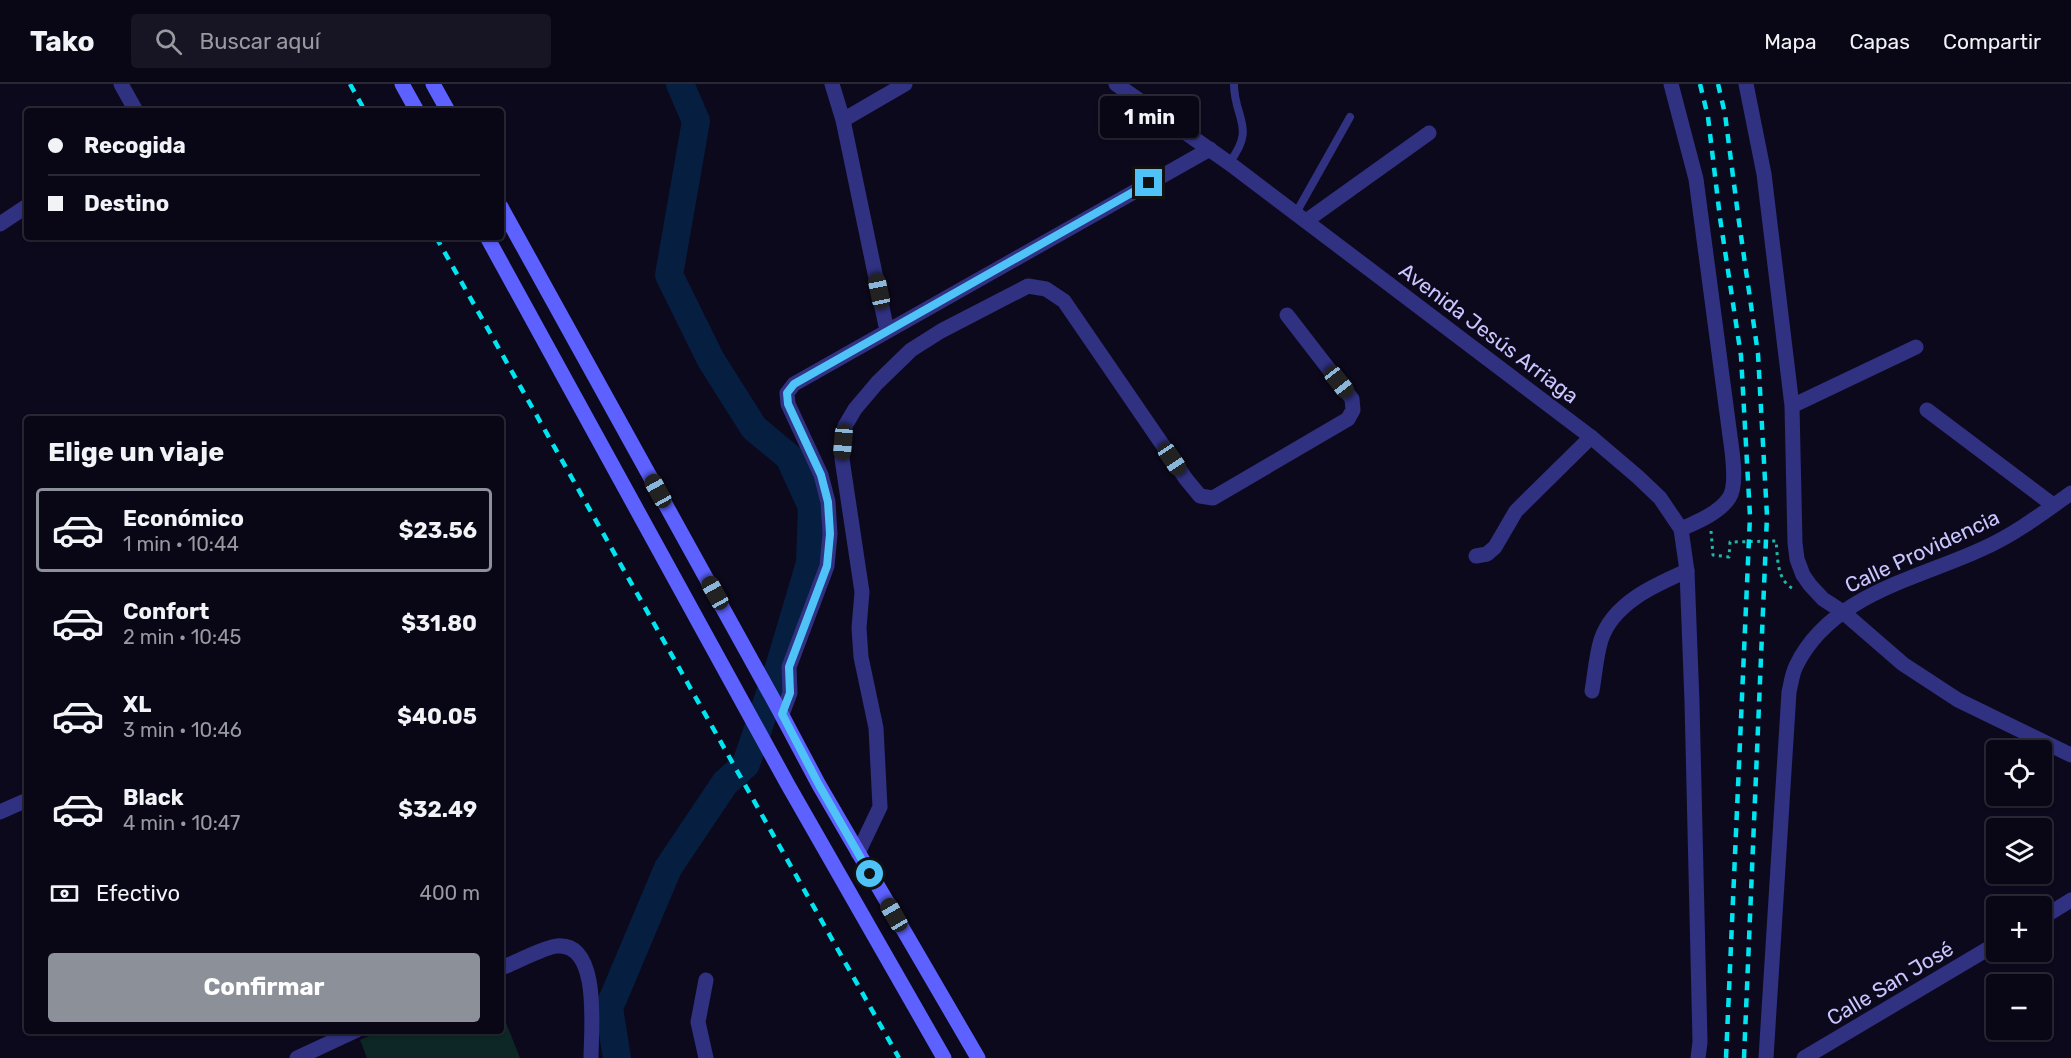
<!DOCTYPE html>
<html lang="es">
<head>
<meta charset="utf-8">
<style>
  body { margin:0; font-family:Rubik,sans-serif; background:#171523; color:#f1f3f6; height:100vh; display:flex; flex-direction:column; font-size:22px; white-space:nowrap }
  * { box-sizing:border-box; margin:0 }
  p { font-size:20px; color:#9999a1 }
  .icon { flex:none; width:33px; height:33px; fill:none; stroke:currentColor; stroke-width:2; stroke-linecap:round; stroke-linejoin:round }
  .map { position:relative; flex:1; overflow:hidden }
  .side { position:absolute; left:24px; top:332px; width:480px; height:618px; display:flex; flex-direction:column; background:#090716; border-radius:6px; box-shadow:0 2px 4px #0004,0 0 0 2px #292835 }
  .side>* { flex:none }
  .banner { position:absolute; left:24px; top:24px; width:480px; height:132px; border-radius:6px; box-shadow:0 2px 4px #0004,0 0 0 2px #292835; display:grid; align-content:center; height:132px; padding:0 24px; background:#090716 }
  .fabs { position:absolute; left:1986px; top:656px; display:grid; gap:12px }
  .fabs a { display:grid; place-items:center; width:66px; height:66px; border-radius:6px; background:#090716; box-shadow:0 2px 4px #0004,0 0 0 2px #292835; font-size:30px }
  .end { position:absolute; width:27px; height:27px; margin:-14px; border:8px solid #4fc3f7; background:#111; box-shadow:0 0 0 3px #111 }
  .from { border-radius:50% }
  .bubble { position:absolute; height:42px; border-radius:6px; background:#090716; box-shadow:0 2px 4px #0004,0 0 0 2px #292835; font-size:20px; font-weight:700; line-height:42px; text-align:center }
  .car { position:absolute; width:18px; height:36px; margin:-18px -9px; border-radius:8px; box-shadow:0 0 4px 2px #0007; background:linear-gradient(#222 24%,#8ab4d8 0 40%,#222 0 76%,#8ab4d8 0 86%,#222 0) }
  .banner b { display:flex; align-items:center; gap:21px; height:57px; font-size:22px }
  .banner b+b { border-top:2px solid #292835 }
  .banner i { width:15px; height:15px; background:#f1f3f6 }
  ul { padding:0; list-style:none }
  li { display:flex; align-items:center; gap:18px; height:84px; margin:0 12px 9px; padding:0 12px; border:3px solid transparent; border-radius:6px }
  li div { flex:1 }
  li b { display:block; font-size:22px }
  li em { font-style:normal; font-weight:700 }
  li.on { border-color:#8c9099 }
  li>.icon { width:54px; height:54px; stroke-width:1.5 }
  h2 { padding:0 24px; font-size:27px; line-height:72px }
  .pay { display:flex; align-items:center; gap:15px; height:66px; padding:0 24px; font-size:22px }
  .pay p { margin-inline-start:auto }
  .cta { display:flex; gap:12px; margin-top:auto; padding:12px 24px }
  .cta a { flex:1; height:69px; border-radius:6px; background:#8c9099; color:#fff; font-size:24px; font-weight:700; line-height:69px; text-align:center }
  header { display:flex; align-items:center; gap:36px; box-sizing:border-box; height:84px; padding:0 30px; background:#090716; border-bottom:2px solid #292835 }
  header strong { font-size:28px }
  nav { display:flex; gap:33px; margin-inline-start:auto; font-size:21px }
  .search { width:420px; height:54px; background:#171523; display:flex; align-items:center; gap:15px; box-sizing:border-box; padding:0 21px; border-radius:6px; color:#9999a1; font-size:22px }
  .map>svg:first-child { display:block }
</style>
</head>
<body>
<header>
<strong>Tako</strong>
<div class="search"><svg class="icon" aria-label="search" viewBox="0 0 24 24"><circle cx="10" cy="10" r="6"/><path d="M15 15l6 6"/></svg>Buscar aquí</div>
<nav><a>Mapa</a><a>Capas</a><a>Compartir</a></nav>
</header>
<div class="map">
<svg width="2071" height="974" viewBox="0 0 2071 974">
  <rect width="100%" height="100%" fill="#0c091d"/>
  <path fill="#0c2725" d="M501,926L520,974H367L360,956L380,947L501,946Z"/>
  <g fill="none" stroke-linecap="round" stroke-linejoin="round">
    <path stroke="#061e3f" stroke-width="28" d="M617,974L609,924L668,784L725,699L746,680L780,580L810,479L812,423L789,373L754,344L711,276L669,191L696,37L680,0"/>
    <path stroke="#21b7a6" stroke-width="3" stroke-dasharray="3 4.5" stroke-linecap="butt" d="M1711,447L1713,471L1729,473L1730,458L1776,457C1778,473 1776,497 1794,505"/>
    <path stroke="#303181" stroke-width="8" d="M1229,79C1257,43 1234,35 1234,0
      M1296,129L1350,33"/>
    <path stroke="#303181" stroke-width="15" d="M121,0L136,27
      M832,0L843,36L887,247
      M1671,0L1696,95L1730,352C1732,367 1738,401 1729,414C1719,429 1697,438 1681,445
      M1746,0L1764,90L1792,322L1795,459L1797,475L1803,491L1810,501L1823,515L1843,528L1903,580L1958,616L2071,671
      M843,36L905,0
      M1306,137L1429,49
      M0,140L27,122
      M1792,322L1916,263
      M1927,326L2053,421
      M1476,472L1487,470L1495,463L1516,427L1591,353
      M1592,607C1595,590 1596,572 1601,556C1613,519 1655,501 1687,487
      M782,630L790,609L789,583L827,482L830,450L828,418L821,391L788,320L787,309L794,300L1210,65
      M0,728L27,716
      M858,769L880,723L876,644L861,573L859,544L862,508L842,375L845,342L855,325L877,299L911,266L941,247L1028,202L1046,205L1064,217L1186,395L1200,412L1213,414L1348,335L1353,326L1352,315L1287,231
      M2042,834L2071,816
      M501,884C515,879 544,863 557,862C601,858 591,947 591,974
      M297,974L357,946
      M706,974L698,938L706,896
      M1766,974L1789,608C1791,600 1792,590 1796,582C1830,511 1917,495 1982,465C2014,451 2043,429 2071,409
      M1804,974L1996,860"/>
    <path stroke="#303181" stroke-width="15" d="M1116,0L1229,79L1591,353L1638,393L1660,414L1681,445L1687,487L1692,618L1700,958L1698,974"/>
    <path stroke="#5c61ff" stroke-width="15" d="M402,0L417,27
      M433,0L448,27
      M501,123L778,624L819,701L978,974
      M487,153L788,701L944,974"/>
    <path stroke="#00e5f0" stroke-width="4.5" stroke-dasharray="9 8" stroke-linecap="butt" d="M350,0L365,27
      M1700,0L1708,33L1720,134L1741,272L1750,432L1726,974
      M1718,0L1725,30L1738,131L1758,270L1767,432L1744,974
      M436,153L899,974"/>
  </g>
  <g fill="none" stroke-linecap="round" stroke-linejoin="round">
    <path stroke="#4fc3f7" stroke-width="8" d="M870,790L819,701L782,630L790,609L789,583L827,482L830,450L828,418L821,391L788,320L787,309L794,300L1149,99"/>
  </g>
  <g text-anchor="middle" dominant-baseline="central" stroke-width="4.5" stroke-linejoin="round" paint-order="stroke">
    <g font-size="21" fill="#c9c5ff" stroke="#0c091d">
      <text transform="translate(1489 249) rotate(37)">Avenida Jesús Arriaga</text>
      <text transform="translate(1922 467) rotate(-25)">Calle Providencia</text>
      <text transform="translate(1890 899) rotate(-31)">Calle San José</text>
    </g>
  </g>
</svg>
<div class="fabs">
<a><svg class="icon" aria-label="locate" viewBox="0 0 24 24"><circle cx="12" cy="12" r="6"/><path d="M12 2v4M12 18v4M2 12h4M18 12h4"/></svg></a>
<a><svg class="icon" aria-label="layers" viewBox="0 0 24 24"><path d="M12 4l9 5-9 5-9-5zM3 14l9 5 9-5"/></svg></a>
<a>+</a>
<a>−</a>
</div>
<i class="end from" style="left:870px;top:790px"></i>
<i class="end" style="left:1149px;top:99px"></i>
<div class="bubble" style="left:1100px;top:12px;width:99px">1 min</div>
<i class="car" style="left:879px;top:207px;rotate:348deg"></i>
<i class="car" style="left:1339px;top:298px;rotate:142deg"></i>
<i class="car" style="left:843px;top:358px;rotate:185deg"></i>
<i class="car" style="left:1172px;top:375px;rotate:146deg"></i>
<i class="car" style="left:658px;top:407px;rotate:331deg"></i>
<i class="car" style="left:715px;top:509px;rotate:331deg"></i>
<i class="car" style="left:894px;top:831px;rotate:330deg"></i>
<div class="banner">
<b><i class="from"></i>Recogida</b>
<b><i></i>Destino</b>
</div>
<section class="side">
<h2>Elige un viaje</h2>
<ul>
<li class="on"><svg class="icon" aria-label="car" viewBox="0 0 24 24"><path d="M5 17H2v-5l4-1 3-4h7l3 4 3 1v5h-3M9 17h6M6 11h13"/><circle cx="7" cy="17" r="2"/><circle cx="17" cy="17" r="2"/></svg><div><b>Económico</b><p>1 min · 10:44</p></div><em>$23.56</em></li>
<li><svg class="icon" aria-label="car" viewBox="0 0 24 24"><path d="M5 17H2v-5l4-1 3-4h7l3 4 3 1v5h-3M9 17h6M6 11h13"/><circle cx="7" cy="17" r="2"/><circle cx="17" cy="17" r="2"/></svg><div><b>Confort</b><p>2 min · 10:45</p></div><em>$31.80</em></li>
<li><svg class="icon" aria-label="car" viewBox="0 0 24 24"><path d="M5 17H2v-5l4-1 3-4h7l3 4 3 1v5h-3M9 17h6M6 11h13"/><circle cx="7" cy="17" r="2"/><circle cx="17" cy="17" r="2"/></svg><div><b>XL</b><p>3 min · 10:46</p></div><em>$40.05</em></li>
<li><svg class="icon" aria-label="car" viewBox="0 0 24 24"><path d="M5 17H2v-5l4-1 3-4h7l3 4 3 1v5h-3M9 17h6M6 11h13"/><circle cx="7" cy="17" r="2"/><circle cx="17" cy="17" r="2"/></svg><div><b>Black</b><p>4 min · 10:47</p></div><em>$32.49</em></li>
</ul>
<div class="pay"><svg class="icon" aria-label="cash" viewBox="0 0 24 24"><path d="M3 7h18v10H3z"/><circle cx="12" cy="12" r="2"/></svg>Efectivo<p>400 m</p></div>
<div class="cta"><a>Confirmar</a></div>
</section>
</div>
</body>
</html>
